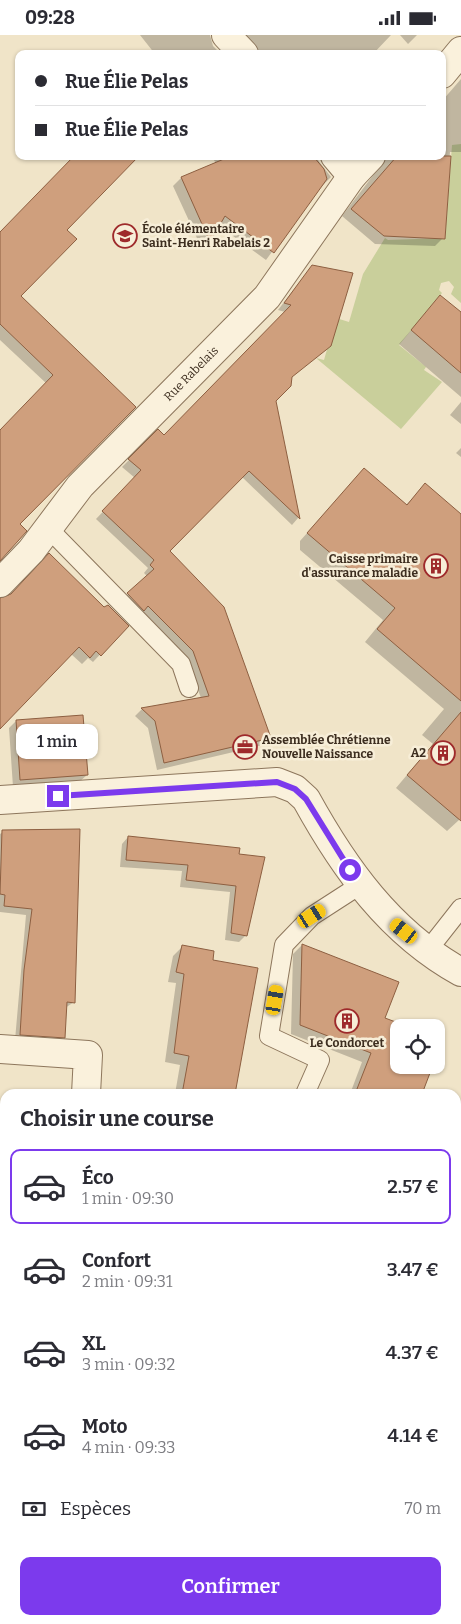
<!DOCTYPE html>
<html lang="fr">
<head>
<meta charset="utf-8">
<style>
  body { margin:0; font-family:Bitter,serif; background:#f2f2f3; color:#2b2b33; height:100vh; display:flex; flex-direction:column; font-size:19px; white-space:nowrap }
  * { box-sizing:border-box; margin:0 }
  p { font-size:16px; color:#7c7c81 }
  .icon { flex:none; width:28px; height:28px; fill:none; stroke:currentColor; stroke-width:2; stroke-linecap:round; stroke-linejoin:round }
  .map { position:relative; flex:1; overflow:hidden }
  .panel { position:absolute; left:0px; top:1054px; width:461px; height:536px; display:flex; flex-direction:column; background:#fff; border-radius:15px 15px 0 0; box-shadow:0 1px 4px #0004 }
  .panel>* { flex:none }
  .guide { position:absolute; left:15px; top:15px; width:431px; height:110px; border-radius:10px; box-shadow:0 1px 4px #0004; display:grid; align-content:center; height:110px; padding:0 20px; background:#fff }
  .buttons { position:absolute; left:390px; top:984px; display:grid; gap:10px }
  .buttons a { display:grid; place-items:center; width:55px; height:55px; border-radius:10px; background:#fff; box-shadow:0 1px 4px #0004; font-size:25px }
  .end { position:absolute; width:22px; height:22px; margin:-11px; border:6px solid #7c3aed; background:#fff; box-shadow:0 0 0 2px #fff }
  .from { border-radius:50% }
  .bubble { position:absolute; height:35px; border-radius:10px; background:#fff; box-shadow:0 1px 4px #0004; font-size:16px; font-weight:600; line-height:35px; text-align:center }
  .car { position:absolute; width:15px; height:30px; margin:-15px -8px; border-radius:6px; box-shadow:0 0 4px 1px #0007; background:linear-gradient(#f5c518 24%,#345 0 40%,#f5c518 0 76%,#345 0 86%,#f5c518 0) }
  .guide b { display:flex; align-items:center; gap:18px; height:48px; font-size:19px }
  .guide b+b { border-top:1px solid #e1e1e2 }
  .guide i { width:12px; height:12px; background:#2b2b33 }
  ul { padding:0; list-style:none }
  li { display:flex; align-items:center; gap:15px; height:75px; margin:0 10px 8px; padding:0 10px; border:2px solid transparent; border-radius:10px }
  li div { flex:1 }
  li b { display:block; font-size:19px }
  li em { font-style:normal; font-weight:600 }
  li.active { border-color:#7c3aed }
  li>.icon { width:45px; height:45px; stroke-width:1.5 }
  h2 { padding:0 20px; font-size:22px; line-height:60px }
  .pay { display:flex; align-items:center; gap:12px; height:55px; padding:0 20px; font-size:19px }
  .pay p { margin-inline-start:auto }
  .action { display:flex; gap:10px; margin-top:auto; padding:10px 20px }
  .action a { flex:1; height:58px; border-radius:10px; background:#7c3aed; color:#fff; font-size:20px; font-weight:600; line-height:58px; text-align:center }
  .status { display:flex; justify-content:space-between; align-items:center; height:35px; padding:0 25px; background:#fff; direction:ltr }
  .status svg { height:14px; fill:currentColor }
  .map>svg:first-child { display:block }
</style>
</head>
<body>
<div class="status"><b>09:28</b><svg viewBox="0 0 49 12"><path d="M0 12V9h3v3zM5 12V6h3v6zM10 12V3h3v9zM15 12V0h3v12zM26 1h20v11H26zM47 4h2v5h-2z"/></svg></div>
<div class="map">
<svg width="461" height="1589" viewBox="0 0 461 1589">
  <rect width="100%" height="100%" fill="#f0e4c8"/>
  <path fill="#c9cf9b" d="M461,109V268L451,259L454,252L449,246L441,248L439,255L442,258L399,310L426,332L424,335L442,347L401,394L316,323L324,325L336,283L349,287L363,239L385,203L388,205L445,203L452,110Z"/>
  <path fill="#0003" d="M140,0H210L213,11L221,19H155Z
    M232,0H391L373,19H249Z
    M400,0H417L408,9Z
    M461,44V117H450L443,203L435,211L375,209L342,181L378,134L376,121H442V66Z
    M211,121H319L318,125L331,142L315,158L266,225L218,190L209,206L202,214L173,151L181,143L216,128Z
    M65,195L19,261L134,372L18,489L0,523V398L47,349L0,305V199Z
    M312,231L291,343L275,365L298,483L292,490L242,442L169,516L270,703L263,710L157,735L148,693L135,681L142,674L201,663L186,623L121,566L147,541L144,538L148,533L96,484L135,443L122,432L158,396L164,401L285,277L278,275Z
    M440,262L461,279V362L399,309Z
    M461,367V389L450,380Z
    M461,413V422L456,418Z
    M364,434L406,470L425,450L461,480V775L459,785L447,796L396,753L433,709L422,700L444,674L365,607L383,585L300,515V506Z
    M0,564L104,573L127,591L93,627L88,623L82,629L71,619L0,692Z
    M16,686L87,740L79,747L13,752L9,693Z
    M3,797L74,967L65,973L64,1002L57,1008L15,1005L26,880L0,877V799Z
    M128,802L238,820L246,900L239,907L225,905L230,857L180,852L182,836L120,832L122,809Z
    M302,910L397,948L383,984L406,992H399V1030L421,1059H350L362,1027L291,999L293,919Z
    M182,912L212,926L234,1059H175L180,1030L165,1027L176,948L168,947L173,921Z
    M0,1196L5,1198V1358L0,1356V1313L2,1307L0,1306Z
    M461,1216V1226L458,1224Z
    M456,1283H461V1345L456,1342Z
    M5,1493V1585H142L140,1589H0V1505Z
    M232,1585H332V1589H230Z"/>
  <path fill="#cf9f7d" stroke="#8d5f41" d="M74,121H139L67,195L77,204L21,261L136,372L20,489L27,496L0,526V395L53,340L0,289V197Z
    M231,121H313L324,134L327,144L274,218L225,181L210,207L181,142Z
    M397,121H451L445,204L384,201L351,174Z
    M312,230L353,238L331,311L292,342L291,351L276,366L300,484L249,436L170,516L224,572L271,703L164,728L155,686L141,673L209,661L193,616L148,571L144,576L127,558L154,534L150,530L154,525L102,476L141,435L128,424L158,394L164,400L291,270L284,268Z
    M440,260L461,277V338L411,295Z
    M364,433L407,470L425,448L461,479V666L377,594L395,573L307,498Z
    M49,518L104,572L108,570L129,591L101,621L96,616L90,623L79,612L0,694V563L11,559Z
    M461,677V786L407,740Z
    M83,680L88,740L20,745L16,685Z
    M80,794L75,968L67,967L65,1003L20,1000L24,935L32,874L4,871L5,860L0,859L2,795Z
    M128,801L240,813L239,819L265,822L247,901L231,898L236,851L186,845L188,830L126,825Z
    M302,909L399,947L385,983L409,992H399V1018L394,1030H433L422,1059H355L371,1018L300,990Z
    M182,910L214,916L213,925L258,933L235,1059H182L189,1021L174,1018L184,939L176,937Z"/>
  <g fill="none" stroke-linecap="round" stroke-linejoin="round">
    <g stroke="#8d765c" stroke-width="20">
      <path id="lane" d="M48,493L181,629L189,653
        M428,915L461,873
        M305,1059L320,1025L269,1001L284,910L312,881L360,850
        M0,1156L5,1158
        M0,1427L5,1417
        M456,1550L461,1553
        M456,1568L461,1566
        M204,1589L206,1585
        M342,1589L345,1585
        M412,1589L418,1585"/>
    </g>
    <g stroke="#8d765c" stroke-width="30">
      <g id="street">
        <path d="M226,0L244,19"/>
        <path d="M442,39L461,16"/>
        <path d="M335,121L352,141"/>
        <path id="s1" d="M0,548L31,516L80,451L267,262L352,141L371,121"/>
        <path d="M0,765L277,747L295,754L306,764C344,833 390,898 461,937"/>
        <path d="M0,1014L88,1020L86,1059"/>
        <path d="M456,1114L461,1103"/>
        <path d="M456,1498L461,1500"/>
      </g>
    </g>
    <use href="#lane" stroke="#faf1dc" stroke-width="18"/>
    <use href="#street" stroke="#faf1dc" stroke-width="28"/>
  </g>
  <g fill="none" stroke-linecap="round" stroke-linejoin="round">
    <path stroke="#7c3aed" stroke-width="6" d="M58,761L277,747L295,754L306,764L350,835"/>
  </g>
  <defs>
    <g id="school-ring" transform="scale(1.25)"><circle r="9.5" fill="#f7eed8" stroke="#9e2a2b" stroke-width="1.5"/><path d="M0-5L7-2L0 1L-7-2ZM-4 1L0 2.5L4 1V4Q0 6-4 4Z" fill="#9e2a2b"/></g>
    <g id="building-ring" transform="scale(1.25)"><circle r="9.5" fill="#f7eed8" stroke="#9e2a2b" stroke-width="1.5"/><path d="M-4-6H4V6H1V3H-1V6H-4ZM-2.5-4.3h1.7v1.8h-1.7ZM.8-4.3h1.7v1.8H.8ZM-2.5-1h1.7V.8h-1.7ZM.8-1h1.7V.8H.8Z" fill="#9e2a2b"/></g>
    <g id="office-ring" transform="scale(1.25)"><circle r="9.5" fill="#f7eed8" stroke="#9e2a2b" stroke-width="1.5"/><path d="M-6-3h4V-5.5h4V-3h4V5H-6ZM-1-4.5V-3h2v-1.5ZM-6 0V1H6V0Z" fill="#9e2a2b"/></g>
  </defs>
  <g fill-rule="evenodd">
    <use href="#school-ring" x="125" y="201"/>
    <use href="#building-ring" x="436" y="531"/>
    <use href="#office-ring" x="245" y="712"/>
    <use href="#building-ring" x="443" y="718"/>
    <use href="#building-ring" x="347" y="986"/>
  </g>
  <g text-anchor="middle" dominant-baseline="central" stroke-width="5" stroke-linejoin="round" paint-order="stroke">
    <g font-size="12" font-weight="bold" fill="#3d2e20" stroke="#f7eed8" text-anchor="start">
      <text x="142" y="194">École élémentaire<tspan x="142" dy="14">Saint-Henri Rabelais 2</tspan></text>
      <text x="418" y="524" text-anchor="end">Caisse primaire<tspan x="418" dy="14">d'assurance maladie</tspan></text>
      <text x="262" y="705">Assemblée Chrétienne<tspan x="262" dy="14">Nouvelle Naissance</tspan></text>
      <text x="426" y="718" text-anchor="end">A2</text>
      <text x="347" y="1008" text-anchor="middle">Le Condorcet</text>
    </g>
    <g font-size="12" fill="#3d2e20" stroke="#f7eed8">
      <text stroke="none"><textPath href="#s1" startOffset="284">Rue Rabelais</textPath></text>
    </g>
  </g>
</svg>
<div class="buttons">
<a><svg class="icon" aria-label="locate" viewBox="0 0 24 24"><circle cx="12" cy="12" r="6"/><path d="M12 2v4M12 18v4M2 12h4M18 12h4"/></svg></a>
</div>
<i class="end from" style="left:350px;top:835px"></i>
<i class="end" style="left:58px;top:761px"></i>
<div class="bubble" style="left:16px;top:689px;width:82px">1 min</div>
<i class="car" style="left:312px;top:881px;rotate:58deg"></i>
<i class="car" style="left:404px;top:896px;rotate:308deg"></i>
<i class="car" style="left:275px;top:965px;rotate:10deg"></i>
<div class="guide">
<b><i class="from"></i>Rue Élie Pelas</b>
<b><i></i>Rue Élie Pelas</b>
</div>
<section class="panel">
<h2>Choisir une course</h2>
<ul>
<li class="active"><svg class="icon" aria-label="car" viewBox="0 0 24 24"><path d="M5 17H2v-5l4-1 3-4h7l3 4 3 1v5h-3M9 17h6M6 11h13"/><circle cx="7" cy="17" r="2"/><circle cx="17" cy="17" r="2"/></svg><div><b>Éco</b><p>1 min · 09:30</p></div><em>2.57 €</em></li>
<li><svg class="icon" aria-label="car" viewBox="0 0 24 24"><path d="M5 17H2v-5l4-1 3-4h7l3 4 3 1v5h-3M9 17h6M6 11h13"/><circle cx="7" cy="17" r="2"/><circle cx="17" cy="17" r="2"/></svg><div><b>Confort</b><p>2 min · 09:31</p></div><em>3.47 €</em></li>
<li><svg class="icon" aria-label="car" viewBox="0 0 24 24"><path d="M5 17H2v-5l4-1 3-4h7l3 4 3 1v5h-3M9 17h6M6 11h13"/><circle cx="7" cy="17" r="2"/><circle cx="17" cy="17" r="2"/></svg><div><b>XL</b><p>3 min · 09:32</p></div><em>4.37 €</em></li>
<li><svg class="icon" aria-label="car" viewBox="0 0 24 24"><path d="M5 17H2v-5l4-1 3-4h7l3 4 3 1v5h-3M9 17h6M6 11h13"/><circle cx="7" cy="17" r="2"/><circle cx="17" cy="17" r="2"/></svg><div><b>Moto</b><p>4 min · 09:33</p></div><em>4.14 €</em></li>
</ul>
<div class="pay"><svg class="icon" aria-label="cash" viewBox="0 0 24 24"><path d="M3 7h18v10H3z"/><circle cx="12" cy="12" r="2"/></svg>Espèces<p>70 m</p></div>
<div class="action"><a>Confirmer</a></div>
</section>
</div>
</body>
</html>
